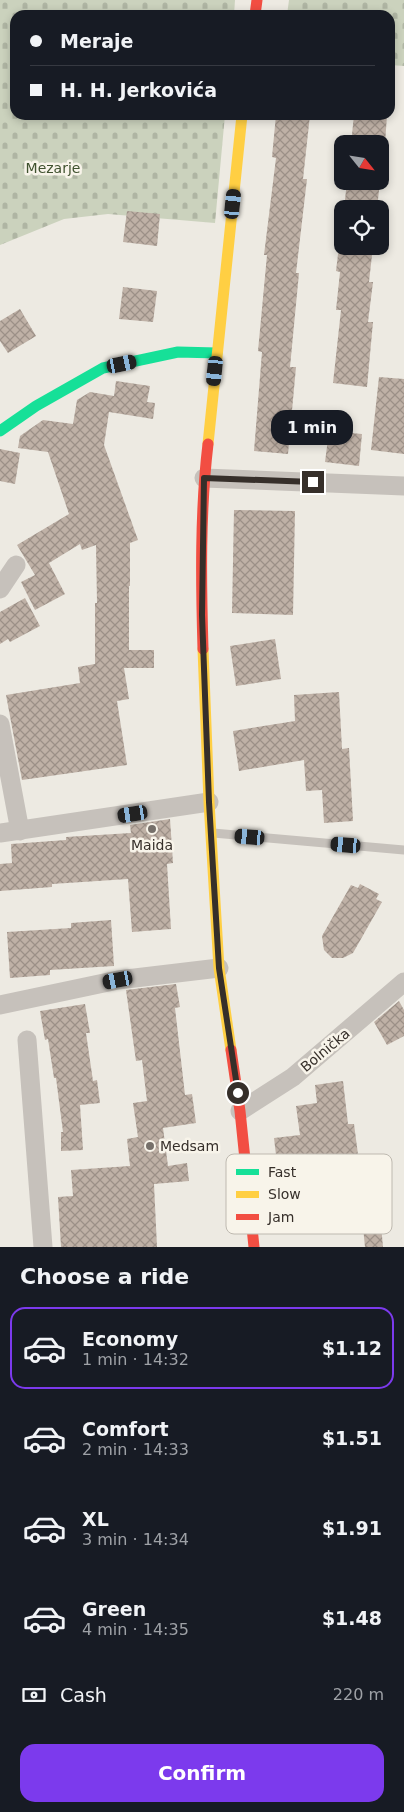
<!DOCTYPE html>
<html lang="en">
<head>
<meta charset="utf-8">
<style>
  body { margin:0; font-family:"DejaVu Sans",sans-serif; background:#242831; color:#f1f3f6; height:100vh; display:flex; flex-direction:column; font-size:19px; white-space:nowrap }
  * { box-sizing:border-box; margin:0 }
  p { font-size:16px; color:#9ea1a6 }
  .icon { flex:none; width:28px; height:28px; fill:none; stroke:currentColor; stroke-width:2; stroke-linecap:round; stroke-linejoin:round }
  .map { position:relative; height:1247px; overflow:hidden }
  .sheet { display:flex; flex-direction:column; background:#171b24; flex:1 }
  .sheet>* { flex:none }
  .hud { position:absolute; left:10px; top:10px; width:385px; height:110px; border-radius:15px; box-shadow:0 2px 8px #0003; display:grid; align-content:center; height:110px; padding:0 20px; background:#171b24 }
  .needle { width:32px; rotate:120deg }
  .buttons { position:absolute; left:334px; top:135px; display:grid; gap:10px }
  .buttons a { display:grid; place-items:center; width:55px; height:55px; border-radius:10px; background:#171b24; box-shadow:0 2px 8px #0003; font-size:25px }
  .end { position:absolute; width:22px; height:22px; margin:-11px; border:6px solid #362f2a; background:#fff; box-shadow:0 0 0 2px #fff }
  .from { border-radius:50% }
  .bubble { position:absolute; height:35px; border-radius:15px; background:#171b24; box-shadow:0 2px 8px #0003; font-size:16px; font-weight:600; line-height:35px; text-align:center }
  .car { position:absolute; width:15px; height:30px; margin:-15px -8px; border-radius:6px; box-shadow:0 0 4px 1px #0007; background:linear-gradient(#222 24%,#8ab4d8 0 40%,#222 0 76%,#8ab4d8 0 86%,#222 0) }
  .hud b { display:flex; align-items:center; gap:18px; height:48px; font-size:19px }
  .hud b+b { border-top:1px solid #363941 }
  .hud i { width:12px; height:12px; background:#f1f3f6 }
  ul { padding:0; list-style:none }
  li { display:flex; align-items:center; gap:15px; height:82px; margin:0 10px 8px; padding:0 10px; border:2px solid transparent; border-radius:15px }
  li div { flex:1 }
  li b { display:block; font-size:19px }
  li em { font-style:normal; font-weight:600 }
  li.current { border-color:#7c3aed }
  li>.icon { width:45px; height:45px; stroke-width:1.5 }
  h2 { padding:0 20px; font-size:22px; line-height:60px }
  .pay { display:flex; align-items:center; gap:12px; height:55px; padding:0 20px; font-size:19px }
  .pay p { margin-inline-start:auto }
  .primary-button { display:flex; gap:10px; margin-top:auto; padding:10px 20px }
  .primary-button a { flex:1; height:58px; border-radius:15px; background:#7c3aed; color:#fff; font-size:20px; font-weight:600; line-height:58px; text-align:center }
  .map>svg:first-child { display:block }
</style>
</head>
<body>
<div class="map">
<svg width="404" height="1247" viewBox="0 0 404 1247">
  <defs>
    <pattern id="cemetery-stones" width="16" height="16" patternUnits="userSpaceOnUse" patternTransform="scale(1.25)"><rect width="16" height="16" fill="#cbd2bd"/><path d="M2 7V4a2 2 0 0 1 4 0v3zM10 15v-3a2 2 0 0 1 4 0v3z" fill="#afb5a3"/></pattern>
    <pattern id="building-cross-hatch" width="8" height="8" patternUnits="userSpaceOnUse" patternTransform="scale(1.25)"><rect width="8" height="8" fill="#bfb1a6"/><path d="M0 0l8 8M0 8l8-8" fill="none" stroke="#9c9087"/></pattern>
  </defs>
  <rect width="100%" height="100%" fill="#edeae2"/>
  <path fill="url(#cemetery-stones)" d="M0,0H235L234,15H15V115H225L215,223L108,214L64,219L0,245Z
    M289,0H404V66L390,65V15H287Z"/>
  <path fill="url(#building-cross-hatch)" d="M276,115H310L303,179H307L296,273H299L290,367H296L288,454L254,451L262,352L258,351L267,255H264L276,158L272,157Z
    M354,115H387L385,144H351Z
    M347,181H380L377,209H344Z
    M127,211L160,214L157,246L123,242Z
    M339,246H373L369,282H373L368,322H373L367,387L333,383L341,310H336L340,272L336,271Z
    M123,287L157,291L153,322L119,319Z
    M20,309L36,336L8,353L0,341V321Z
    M379,377L404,379V454L371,450Z
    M116,381L150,386L147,402L155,403L153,419L109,412L104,445L138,540L130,543V586H129V650H154V668H124L129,699L117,701L127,765L22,780L6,695L80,683L78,667L95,664V603H97L96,545L82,550L80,544L49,563L65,594L35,610L21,582L35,575L17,545L69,514L48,452L18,448L20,436L43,420L73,424L77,400L90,392L114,396Z
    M329,431L362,434L359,466L325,462Z
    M0,449L20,453L15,484L0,481Z
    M234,510L295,511L293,615L232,613Z
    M25,598L40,626L10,642L8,639L0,644V612Z
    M275,639L281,679L236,686L230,646Z
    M339,692L342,749L349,748L353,821L324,823L322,790L306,791L304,760L239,771L233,731L295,721L294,695Z
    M170,819L173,863L167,864L171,929L132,932L128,879L52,884V887L0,891V864L12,863L11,844L66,840V837L131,833L130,825Z
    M360,884L379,894L376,899L382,902L353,953L343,958H332L324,950L322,936L351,885L358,888Z
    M111,920L114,966L50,970V975L10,978L7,932L71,928V923Z
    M176,984L180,1007L175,1008L185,1095L192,1094L196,1123L163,1128L168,1166L187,1163L189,1181L154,1184L157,1247H61L58,1197L73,1196L71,1170L130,1166L127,1139L138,1137L133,1103L147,1101L142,1060L136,1061L126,990Z
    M399,1001L404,1010V1036L387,1045L374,1022Z
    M85,1004L90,1033H86L93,1081L97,1080L100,1103L80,1105L83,1150L61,1151V1132H63L56,1078H54L48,1039L45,1040L40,1011Z
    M343,1081L348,1124H354L359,1162L338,1164L343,1198L358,1197L360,1221L329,1223L330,1228L285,1232L274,1138L300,1135L296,1106L317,1103L315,1085Z
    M381,1225L383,1247H365L363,1227Z"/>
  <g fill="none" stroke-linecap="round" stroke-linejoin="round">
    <path stroke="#c6c1bb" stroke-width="9" d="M213,833L404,850"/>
    <path stroke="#c6c1bb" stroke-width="19" d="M204,478L404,486
      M0,589L16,565
      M0,724L20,831
      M0,833L209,802
      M0,1005L118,980L219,968
      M27,1040L43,1247
      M240,1111L293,1077L404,982"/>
    <path stroke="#16e098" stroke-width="11" d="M0,431L36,406L103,368L178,352L217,353"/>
    <path stroke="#ffcf43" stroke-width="11" d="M208,444L242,115
      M203,649L209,802L219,968L231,1050"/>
    <path stroke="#f24e42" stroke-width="11" d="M255,15L257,0
      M203,649C201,581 200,512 208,444
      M231,1050L240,1111L254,1247"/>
  </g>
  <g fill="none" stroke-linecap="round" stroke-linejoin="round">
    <path stroke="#362f2a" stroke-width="6" d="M238,1093L219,968L209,802L202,615L204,478L313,482"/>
  </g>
  <g fill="#76706a" stroke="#f8f4ea" stroke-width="2">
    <circle cx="152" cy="829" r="5"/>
    <circle cx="150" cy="1146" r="5"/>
  </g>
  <g text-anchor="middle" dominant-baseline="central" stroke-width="5" stroke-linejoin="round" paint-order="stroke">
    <g font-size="14" fill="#40522f" stroke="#f8f4ea">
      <text x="53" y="168">Mezarje</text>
    </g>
    <g font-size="14" fill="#362f2a" stroke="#f8f4ea">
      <text x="152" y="845">Maida</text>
      <text x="160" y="1146" text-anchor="start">Medsam</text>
    </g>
    <g font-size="14" fill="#362f2a" stroke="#f8f4ea">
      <text transform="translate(325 1050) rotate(-40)">Bolnička</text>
    </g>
  </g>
  <rect x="226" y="1154" width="166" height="80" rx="8" fill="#f8f4ea" stroke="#beb9b0" stroke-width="1"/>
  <rect x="236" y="1169" width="23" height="6" fill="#16e098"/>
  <rect x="236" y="1191" width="23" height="7" fill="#ffcf43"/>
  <rect x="236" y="1214" width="23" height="6" fill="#f24e42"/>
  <g font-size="14" fill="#362f2a">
    <text x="268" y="1177">Fast</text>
    <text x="268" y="1199">Slow</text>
    <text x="268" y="1222">Jam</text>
  </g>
</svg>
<div class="buttons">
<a><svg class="needle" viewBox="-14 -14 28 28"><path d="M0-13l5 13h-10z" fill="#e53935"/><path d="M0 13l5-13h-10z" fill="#9ea1a6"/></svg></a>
<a><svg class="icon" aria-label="locate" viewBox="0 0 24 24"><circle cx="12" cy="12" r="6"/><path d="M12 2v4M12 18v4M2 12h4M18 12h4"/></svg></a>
</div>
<i class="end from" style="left:238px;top:1093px"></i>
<i class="end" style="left:313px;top:482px"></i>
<div class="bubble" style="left:271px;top:410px;width:82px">1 min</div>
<i class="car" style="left:233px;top:204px;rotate:6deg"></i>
<i class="car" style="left:122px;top:364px;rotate:78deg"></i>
<i class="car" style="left:215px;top:371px;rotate:186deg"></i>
<i class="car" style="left:133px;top:814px;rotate:261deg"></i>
<i class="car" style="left:250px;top:837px;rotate:275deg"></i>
<i class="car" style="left:346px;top:845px;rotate:275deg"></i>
<i class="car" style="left:118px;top:980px;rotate:259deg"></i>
<div class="hud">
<b><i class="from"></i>Meraje</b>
<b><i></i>H. H. Jerkovića</b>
</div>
</div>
<section class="sheet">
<h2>Choose a ride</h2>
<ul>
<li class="current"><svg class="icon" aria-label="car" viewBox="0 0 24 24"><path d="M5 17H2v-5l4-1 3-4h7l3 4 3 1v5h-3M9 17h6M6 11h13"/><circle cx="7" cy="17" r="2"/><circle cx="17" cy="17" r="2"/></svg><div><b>Economy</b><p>1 min · 14:32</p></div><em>$1.12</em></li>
<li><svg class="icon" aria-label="car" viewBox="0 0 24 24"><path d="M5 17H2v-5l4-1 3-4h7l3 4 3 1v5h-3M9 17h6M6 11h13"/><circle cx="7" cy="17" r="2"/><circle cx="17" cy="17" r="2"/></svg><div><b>Comfort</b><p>2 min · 14:33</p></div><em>$1.51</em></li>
<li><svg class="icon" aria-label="car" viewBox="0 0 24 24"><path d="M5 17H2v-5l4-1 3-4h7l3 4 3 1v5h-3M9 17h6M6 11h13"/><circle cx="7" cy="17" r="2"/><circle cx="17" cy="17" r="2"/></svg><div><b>XL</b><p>3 min · 14:34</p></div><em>$1.91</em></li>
<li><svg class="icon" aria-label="car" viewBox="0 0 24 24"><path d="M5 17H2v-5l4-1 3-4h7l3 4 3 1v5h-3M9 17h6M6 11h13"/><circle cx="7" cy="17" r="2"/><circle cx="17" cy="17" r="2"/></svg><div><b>Green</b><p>4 min · 14:35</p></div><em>$1.48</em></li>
</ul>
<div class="pay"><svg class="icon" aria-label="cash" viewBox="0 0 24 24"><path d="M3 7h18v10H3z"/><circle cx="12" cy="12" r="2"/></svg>Cash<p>220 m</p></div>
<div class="primary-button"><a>Confirm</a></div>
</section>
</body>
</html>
